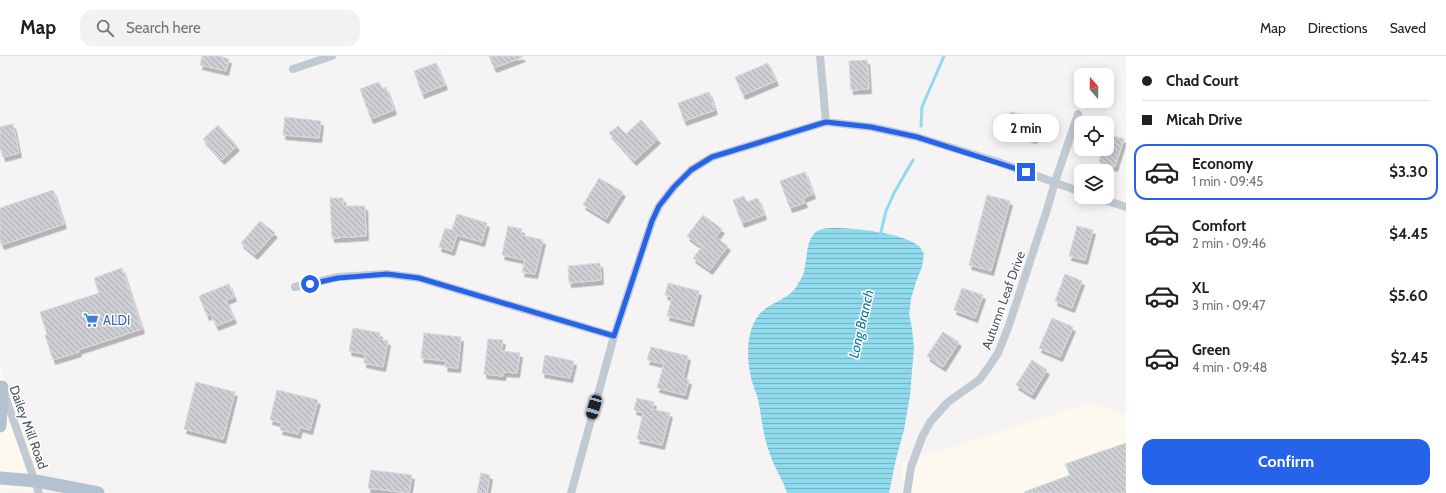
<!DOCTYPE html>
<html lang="en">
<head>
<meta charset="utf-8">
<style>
  body { margin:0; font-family:Cabin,sans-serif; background:#f2f2f2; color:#202124; height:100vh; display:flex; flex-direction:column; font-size:15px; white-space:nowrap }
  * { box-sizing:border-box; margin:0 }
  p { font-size:13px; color:#757577 }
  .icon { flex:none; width:22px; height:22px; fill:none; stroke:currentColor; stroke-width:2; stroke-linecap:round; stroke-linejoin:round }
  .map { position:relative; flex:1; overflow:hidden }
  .panel { display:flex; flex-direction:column; background:#fff; width:320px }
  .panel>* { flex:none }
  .top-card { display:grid; align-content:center; height:88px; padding:0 16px; background:#fff }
  .needle { width:26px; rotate:340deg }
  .fabs { position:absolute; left:1074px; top:12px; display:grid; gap:8px }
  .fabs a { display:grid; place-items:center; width:40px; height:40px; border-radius:8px; background:#fff; box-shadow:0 2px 10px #0003; font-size:20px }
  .end { position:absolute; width:18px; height:18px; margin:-9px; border:5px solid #2563eb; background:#fff; box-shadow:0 0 0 2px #fff }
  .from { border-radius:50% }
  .bubble { position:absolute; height:28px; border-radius:12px; background:#fff; box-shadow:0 2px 10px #0003; font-size:13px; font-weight:700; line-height:28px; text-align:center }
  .car { position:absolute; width:12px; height:24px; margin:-12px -6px; border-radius:5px; box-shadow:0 0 3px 1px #0007; background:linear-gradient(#222 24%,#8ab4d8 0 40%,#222 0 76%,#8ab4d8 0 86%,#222 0) }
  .top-card b { display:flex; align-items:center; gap:14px; height:38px; font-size:15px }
  .top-card b+b { border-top:1px solid #e0e0e0 }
  .top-card i { width:10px; height:10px; background:#202124 }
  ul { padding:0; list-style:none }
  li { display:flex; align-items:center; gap:12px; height:56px; margin:0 8px 6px; padding:0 8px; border:2px solid transparent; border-radius:12px }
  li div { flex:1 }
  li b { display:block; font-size:15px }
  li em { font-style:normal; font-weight:700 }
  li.current { border-color:#2563eb }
  li>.icon { width:36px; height:36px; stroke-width:1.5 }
  .cta { display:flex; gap:8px; margin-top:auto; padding:8px 16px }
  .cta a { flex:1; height:46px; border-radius:12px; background:#2563eb; color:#fff; font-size:16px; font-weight:700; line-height:46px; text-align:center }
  header { display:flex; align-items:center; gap:24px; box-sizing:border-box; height:56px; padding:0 20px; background:#fff; border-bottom:1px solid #e0e0e0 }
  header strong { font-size:19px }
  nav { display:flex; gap:22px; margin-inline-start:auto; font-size:14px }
  .search { width:280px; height:36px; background:#f2f2f2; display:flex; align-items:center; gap:10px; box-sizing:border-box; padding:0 14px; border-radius:12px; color:#757577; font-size:15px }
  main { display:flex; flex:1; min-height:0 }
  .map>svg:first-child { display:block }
</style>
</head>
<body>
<header>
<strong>Map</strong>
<div class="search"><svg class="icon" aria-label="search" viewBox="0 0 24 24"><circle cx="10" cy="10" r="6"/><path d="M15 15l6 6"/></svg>Search here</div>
<nav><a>Map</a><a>Directions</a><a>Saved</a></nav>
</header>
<main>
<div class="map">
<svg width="1126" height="437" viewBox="0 0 1126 437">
  <defs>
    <pattern id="water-rules" width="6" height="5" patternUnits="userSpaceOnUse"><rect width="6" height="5" fill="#90daee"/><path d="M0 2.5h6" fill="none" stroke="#78b4c4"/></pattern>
    <pattern id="building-back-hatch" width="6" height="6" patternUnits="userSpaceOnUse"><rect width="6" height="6" fill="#cdcfd5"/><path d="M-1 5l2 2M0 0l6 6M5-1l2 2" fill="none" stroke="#a8abb0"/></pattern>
    <filter id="shadow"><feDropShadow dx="2.5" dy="4.5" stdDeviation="0" flood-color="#0004"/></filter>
  </defs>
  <rect width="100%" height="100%" fill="#f5f3f3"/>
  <path fill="#fdf9ef" d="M0,310L42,425L46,435L0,433Z
    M1089,347L1126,358V437H903V407Z"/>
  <path fill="url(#water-rules)" d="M834,172C855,172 903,177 919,190C921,192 922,195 924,198L922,211L916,226L911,243L909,258L912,272L914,292L910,339L904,374L896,403L889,437H787C783,424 775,413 771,401C764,384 762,366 759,348C758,339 753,331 751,322C747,304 746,279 756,263C765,248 780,247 792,236C796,232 799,226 802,221C809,207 803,178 822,173C826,172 830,172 834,172Z"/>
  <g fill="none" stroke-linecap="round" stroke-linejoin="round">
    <path stroke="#90daee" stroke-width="3" d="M921,70L922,51L944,0
      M880,180L886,155L894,137L913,104"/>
  </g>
  <path fill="url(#building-back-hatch)" stroke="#d7d9de" filter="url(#shadow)" d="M202,0H222V1L229,3L226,15L200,9Z
    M489,0H522L523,1L494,12Z
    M867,4L869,33L851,34L849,5Z
    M436,7L445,29L422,38L414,15Z
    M768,7L776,25L743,39L735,21Z
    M379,26L382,33L386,31L394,54L371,63L360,33Z
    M709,36L715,54L684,65L678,47Z
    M1011,56L1040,64L1034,83L1006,75Z
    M285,61L321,65L319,82L283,79Z
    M641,64L658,83L634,105L609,77L618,70L626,78Z
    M13,68L19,97L3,101L1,94H0V71Z
    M218,69L237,90L222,104L203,83Z
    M1107,78L1124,83L1115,111L1099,106L1102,93H1107Z
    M805,116L813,138L803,142L805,147L790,152L780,125Z
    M599,122L623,136L606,163L583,149Z
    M53,134L64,168L2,189L0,185V152Z
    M987,139L1010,145L991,215L969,209Z
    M744,140L747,146L758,142L764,159L742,167L733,144Z
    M330,142H343V150H365L366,180L332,182Z
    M457,158L487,167L482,186L457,179L452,195L439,191L445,172L452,174Z
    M703,159L722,173L716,181L728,190L710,214L693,202L702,191L687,180Z
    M260,165L275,177L255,199L241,187Z
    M508,170L522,173L521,179L543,184L535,218L522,216L525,204L502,199Z
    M1077,170L1093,174L1085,204L1069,200Z
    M600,207L601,224L569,227L568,210Z
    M122,212L142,273L78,294L79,296L53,304L45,279L47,278L40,256L99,237L94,222Z
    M1065,218L1082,225L1072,252L1055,245Z
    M668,227L699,235L691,266L667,260L672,241L665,239Z
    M229,228L234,241L226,244L234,263L216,270L211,258L207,260L199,240Z
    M962,232L983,239L975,262L954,254Z
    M1052,262L1073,271L1060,301L1039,292Z
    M353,272L380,277L379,283L388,285L383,311L364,307L365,298L349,295Z
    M943,276L959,286L943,311L927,300Z
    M424,277L461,281L458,312L445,311L446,305L421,302Z
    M488,283L503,284L501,295L520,297L517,317L504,316L503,320L484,318Z
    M651,291L688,300L683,322L689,324L685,339L657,332L664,308L647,304Z
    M545,299L574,305L570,322L542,317Z
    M1032,304L1047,314L1032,339L1016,329Z
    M196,326L235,336L223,383L184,373Z
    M277,334L318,344L310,374L300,371L298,378L280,374L282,367L270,364Z
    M637,342L654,346L652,353L670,357L662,389L637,383L643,357L634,354Z
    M1126,387V437H1025L1024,436L1070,419L1065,408Z
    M371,414L412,419L409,437L368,432Z
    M481,417L490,419L487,437H477Z"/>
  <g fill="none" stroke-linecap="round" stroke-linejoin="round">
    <path stroke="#c1cad2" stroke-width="8" d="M820,0L826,66
      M293,13L332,0
      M1096,141L1126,151
      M295,231L338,221L387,218L419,222L614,280
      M4,337L39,437
      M571,437L614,280L652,165L659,150L674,131L691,114L712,101L826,66L871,71L917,81L998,106L1081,136
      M907,437L911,411L922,381L931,365L948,346L979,324L988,312L998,297L1008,272L1046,157L1055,126L1078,58"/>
    <path stroke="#b3c2d1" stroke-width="13" d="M0,370L2,331
      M0,422L36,425L98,437"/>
  </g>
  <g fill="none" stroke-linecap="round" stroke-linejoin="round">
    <path stroke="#2563eb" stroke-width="5" d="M310,228L338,222L387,218L419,222L614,280L652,165L659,150L674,131L691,114L712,101L826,66L871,71L917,81L1026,116"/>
  </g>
  <defs>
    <g id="supermarket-bare" transform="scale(1.2)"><path d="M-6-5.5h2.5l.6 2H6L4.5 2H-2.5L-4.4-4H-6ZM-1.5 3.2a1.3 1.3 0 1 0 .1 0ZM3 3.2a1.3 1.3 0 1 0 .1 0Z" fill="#3f7fe0" stroke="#fff" stroke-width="2.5" paint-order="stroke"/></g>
  </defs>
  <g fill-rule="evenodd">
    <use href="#supermarket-bare" x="91" y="264"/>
  </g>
  <g text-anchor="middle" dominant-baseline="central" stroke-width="3" stroke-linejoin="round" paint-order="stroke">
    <g font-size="13" fill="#4a5661" stroke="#fff">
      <text transform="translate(1003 244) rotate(-70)">Autumn Leaf Drive</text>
      <text transform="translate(29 371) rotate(70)">Dailey Mill Road</text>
    </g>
    <g font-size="13" fill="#366cbe" stroke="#fff" text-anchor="start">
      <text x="103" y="264">ALDI</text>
    </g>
    <g font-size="14" font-style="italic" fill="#0c7c9b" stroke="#fff">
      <text transform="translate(861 268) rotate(-77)">Long Branch</text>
    </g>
  </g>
</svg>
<div class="fabs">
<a><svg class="needle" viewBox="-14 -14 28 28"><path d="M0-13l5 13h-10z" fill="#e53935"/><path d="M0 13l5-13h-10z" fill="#757577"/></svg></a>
<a><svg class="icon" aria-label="locate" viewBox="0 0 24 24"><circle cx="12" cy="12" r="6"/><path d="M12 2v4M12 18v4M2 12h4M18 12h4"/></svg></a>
<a><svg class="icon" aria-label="layers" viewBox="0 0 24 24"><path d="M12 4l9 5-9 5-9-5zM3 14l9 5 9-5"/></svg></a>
</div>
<i class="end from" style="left:310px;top:228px"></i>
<i class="end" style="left:1026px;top:116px"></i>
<div class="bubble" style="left:993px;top:58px;width:66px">2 min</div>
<i class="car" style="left:594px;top:351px;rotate:196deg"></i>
</div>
<section class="panel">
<div class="top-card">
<b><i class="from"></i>Chad Court</b>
<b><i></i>Micah Drive</b>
</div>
<ul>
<li class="current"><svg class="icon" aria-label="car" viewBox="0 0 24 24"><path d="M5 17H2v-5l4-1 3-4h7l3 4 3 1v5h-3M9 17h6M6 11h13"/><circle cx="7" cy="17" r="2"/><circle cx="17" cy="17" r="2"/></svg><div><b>Economy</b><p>1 min · 09:45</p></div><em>$3.30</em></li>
<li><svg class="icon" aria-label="car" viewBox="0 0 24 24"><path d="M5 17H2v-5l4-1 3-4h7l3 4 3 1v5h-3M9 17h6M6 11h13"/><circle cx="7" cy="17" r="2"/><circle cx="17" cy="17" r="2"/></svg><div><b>Comfort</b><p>2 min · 09:46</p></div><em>$4.45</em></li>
<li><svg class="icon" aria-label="car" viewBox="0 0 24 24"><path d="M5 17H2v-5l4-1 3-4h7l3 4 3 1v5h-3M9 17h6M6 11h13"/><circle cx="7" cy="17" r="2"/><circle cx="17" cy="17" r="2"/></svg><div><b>XL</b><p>3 min · 09:47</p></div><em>$5.60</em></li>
<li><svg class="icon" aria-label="car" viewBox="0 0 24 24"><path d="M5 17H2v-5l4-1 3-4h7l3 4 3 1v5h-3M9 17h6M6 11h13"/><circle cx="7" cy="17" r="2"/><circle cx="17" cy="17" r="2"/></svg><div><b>Green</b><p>4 min · 09:48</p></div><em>$2.45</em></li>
</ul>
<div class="cta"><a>Confirm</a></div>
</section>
</main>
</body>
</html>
